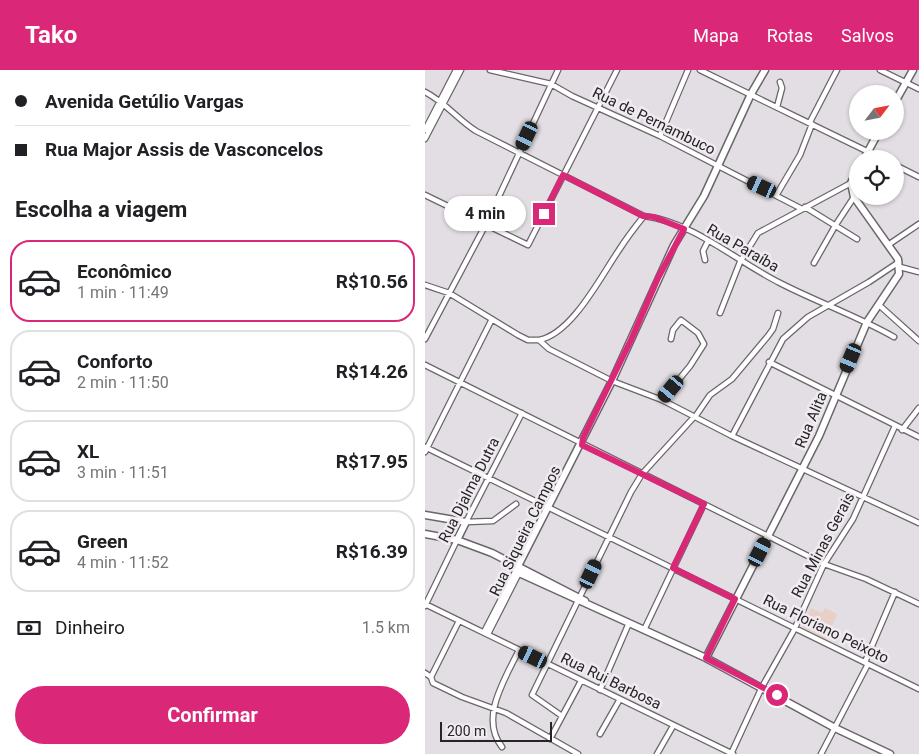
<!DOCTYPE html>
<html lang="pt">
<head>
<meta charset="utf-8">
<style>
  body { margin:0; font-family:Roboto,sans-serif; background:#f2f2f2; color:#202124; height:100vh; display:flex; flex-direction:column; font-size:19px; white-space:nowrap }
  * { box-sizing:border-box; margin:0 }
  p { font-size:16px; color:#757577 }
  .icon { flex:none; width:28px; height:28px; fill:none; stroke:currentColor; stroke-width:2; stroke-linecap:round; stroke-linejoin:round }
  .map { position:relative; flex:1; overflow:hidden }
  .panel { display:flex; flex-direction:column; background:#fff; width:425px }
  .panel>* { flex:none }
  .top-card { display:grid; align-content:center; height:110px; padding:0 15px; background:#fff }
  .needle { width:32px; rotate:58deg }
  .buttons { position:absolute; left:424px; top:15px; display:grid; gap:10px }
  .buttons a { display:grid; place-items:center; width:55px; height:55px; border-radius:50%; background:#fff; box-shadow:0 1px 4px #0004; font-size:25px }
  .scale { position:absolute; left:15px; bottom:12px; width:112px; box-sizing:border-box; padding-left:5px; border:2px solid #262426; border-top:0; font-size:14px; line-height:18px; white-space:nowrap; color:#262426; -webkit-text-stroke:4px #f0ebf0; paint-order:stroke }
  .end { position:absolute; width:22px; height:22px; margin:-11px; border:6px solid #db2777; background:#fff; box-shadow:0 0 0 2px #fff }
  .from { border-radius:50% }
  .bubble { position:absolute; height:35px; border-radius:18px; background:#fff; box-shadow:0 1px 4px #0004; font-size:16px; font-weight:700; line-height:35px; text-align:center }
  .car { position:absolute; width:15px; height:30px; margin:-15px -8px; border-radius:6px; box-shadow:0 0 4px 1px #0007; background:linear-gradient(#222 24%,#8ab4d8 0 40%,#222 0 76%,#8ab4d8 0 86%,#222 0) }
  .top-card b { display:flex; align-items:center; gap:18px; height:48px; font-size:19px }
  .top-card b+b { border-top:1px solid #e0e0e0 }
  .top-card i { width:12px; height:12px; background:#202124 }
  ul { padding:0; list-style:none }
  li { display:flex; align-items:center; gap:15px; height:82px; margin:0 10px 8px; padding:0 5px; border:2px solid #e0e0e0; border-radius:20px }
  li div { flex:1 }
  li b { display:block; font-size:19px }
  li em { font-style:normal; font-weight:700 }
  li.current { border-color:#db2777 }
  li>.icon { width:45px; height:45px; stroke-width:1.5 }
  h2 { padding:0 15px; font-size:22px; line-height:60px }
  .pay { display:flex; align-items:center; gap:12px; height:55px; padding:0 15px; font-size:19px }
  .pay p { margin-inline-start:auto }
  .button { display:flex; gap:10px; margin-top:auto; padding:10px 15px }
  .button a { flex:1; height:58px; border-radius:30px; background:#db2777; color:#fff; font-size:20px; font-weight:700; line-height:58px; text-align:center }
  header { display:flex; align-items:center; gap:30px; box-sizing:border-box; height:70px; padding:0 25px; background:#db2777; color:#fff }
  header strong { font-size:24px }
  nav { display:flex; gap:28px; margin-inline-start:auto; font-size:18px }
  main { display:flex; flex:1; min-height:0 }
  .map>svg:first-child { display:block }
</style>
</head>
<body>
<header>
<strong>Tako</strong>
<nav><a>Mapa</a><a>Rotas</a><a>Salvos</a></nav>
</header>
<main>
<section class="panel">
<div class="top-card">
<b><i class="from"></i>Avenida Getúlio Vargas</b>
<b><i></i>Rua Major Assis de Vasconcelos</b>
</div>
<h2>Escolha a viagem</h2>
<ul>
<li class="current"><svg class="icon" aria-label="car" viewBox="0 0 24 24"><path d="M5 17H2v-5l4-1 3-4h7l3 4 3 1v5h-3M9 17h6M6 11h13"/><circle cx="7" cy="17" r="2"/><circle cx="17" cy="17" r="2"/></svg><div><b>Econômico</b><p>1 min · 11:49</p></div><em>R$10.56</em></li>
<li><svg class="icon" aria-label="car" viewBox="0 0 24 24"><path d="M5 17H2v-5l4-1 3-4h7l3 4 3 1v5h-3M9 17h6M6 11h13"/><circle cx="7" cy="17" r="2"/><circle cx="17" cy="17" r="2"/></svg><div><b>Conforto</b><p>2 min · 11:50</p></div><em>R$14.26</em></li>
<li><svg class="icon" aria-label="car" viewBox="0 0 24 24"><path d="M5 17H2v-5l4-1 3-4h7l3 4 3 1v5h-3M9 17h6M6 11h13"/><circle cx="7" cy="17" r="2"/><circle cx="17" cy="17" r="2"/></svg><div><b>XL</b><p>3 min · 11:51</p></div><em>R$17.95</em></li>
<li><svg class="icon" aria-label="car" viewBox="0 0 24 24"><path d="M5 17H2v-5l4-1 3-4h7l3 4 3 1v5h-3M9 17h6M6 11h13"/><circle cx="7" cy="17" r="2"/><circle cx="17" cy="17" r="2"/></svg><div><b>Green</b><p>4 min · 11:52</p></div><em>R$16.39</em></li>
</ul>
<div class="pay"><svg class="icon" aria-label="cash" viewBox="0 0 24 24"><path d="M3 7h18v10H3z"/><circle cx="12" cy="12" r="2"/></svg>Dinheiro<p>1.5 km</p></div>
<div class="button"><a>Confirmar</a></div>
</section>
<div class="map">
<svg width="494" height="684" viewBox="0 0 494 684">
  <rect width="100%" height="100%" fill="#e3dee3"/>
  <path fill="#e8d0c7" d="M386,538L397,543L400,538L412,544L401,570L377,557Z"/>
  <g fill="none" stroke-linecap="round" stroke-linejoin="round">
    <g stroke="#6a656a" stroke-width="7">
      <path id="street" d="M65,0L126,14L147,26L235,66L377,139
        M275,0L458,89
        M455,0L494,19
        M0,22C20,32 32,49 51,61L219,146C268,152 311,191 355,213C392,232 432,246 469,267
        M352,37L357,18L355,12
        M385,52L412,0
        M0,60L31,0
        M235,66L263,0
        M0,69L36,0
        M470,95L494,107
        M352,124L375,85L387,54
        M0,125L103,175L192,0
        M380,137L432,169
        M463,175L494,154
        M280,190L278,181L283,171
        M389,193L410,156L429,127
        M475,197L494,202
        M0,215L24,223L93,265L103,270H114L124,279L187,311L237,330L307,366L494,453
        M454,235L494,271
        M295,243L315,192L333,163L426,113
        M0,269L61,154L133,0
        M114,270C147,264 176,206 194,180C201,169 210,157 219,146
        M344,292L494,367
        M0,295L399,494L441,509L494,534
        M237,330L265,296L279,274L273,263L256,250L248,260L246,269
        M270,347L285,325L307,309L343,266L348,259L353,243
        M477,360L494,338
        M307,366L358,269L383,247L444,212L474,192
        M0,377L494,619
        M0,382L67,249
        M91,434L68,451L41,452L97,343
        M0,534L308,684
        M0,536L32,470
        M219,560L279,434
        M59,562L91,500
        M63,564L94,503
        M440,592L470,522
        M0,603L6,607L8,613L37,627L81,643L153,684
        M6,607L34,551
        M175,620L204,553
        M137,646L107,625L206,422L217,404L269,347
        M175,664L195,629
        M125,669L156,611
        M77,677C54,648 80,609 94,580
        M232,684L248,656
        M306,684L337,617L369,560L399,494L428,449L470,356
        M396,684L443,594"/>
    </g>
    <g stroke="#6a656a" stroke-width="9">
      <path id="secondary" d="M470,32L488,0
        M439,89L454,61
        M0,445L41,452L32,470
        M0,464L32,470L67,483L160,531
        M80,490L94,503L281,588L410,658L465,684
        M91,500L187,311L249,175L279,126L326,24L340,0
        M281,588L394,366L442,252L474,204L473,189L429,127L426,113L432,101"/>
    </g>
    <use href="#street" stroke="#fff" stroke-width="4.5"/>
    <use href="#secondary" stroke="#fff" stroke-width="6"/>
  </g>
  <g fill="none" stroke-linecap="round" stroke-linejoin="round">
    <path stroke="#db2777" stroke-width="6" d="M119,144L138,105L218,146L229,147L259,159L233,208L206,270L158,368L157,375L279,434L248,498L310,529L281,588L352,625"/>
  </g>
  <g text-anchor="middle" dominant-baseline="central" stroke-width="5" stroke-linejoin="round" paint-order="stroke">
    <g font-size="15" fill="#262426" stroke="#f0ebf0">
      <text transform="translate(229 51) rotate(26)">Rua de Pernambuco</text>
      <text transform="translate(318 178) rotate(30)">Rua Paraíba</text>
      <text transform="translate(386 350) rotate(-67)">Rua Alita</text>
      <text transform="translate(44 420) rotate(-63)">Rua Djalma Dutra</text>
      <text transform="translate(100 461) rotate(-64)">Rua Siqueira Campos</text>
      <text transform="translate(398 475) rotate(-62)">Rua Minas Gerais</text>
      <text transform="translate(401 559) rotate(26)">Rua Floriano Peixoto</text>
      <text transform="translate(186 611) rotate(26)">Rua Rui Barbosa</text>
    </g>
  </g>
</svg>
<div class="buttons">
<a><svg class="needle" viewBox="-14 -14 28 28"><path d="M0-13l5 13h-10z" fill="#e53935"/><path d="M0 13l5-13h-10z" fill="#757577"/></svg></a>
<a><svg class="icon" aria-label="locate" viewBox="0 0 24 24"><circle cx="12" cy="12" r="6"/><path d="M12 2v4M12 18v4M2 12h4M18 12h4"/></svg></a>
</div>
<div class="scale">200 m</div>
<i class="end from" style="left:352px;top:625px"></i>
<i class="end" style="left:119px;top:144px"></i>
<div class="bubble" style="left:19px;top:126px;width:82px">4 min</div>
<i class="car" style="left:102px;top:66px;rotate:205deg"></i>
<i class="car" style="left:337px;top:117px;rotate:295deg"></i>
<i class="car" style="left:426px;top:288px;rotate:203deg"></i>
<i class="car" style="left:246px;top:319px;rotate:220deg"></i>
<i class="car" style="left:335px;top:482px;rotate:27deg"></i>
<i class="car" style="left:166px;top:504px;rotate:25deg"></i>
<i class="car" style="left:108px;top:587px;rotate:296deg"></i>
</div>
</main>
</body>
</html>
